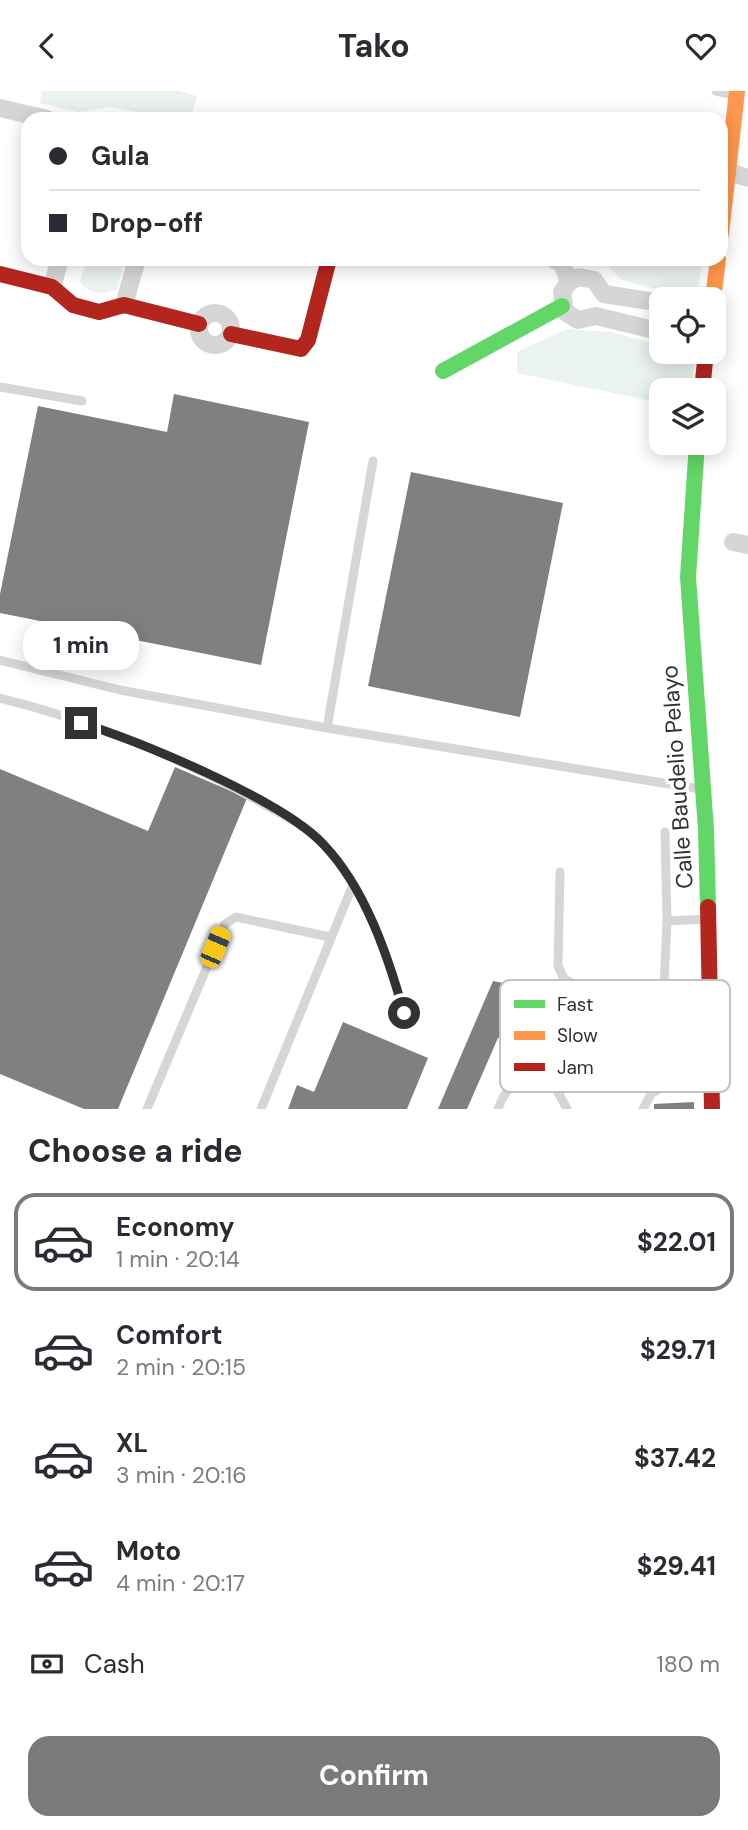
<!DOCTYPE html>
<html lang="en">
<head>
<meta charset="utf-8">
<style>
  body { margin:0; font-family:"DM Sans",sans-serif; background:#f2f2f3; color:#2b2b33; height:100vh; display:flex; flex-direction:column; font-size:26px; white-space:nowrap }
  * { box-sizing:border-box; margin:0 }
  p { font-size:23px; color:#7c7c81 }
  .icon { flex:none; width:38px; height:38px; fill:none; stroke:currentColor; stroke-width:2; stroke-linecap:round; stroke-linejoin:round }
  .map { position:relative; height:1018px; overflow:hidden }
  .sheet { display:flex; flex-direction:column; background:#fff; flex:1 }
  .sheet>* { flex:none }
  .guide { position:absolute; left:21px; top:21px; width:707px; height:154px; border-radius:21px; box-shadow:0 4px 18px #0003; display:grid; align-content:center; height:154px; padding:0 28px; background:#fff }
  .controls { position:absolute; left:649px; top:196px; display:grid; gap:14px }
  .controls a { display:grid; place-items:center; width:77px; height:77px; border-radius:14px; background:#fff; box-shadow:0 4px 18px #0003; font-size:35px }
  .end { position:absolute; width:32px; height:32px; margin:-16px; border:9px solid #323232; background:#fff; box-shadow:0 0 0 4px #fff }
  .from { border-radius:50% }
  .bubble { position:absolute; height:49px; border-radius:21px; background:#fff; box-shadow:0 4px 18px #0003; font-size:23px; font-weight:700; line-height:49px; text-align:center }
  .car { position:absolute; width:21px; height:42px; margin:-21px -10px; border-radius:9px; box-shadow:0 0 5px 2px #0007; background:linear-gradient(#f5c518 24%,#345 0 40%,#f5c518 0 76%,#345 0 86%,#f5c518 0) }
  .guide b { display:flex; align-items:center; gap:24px; height:66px; font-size:26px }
  .guide b+b { border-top:2px solid #e1e1e2 }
  .guide i { width:18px; height:18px; background:#2b2b33 }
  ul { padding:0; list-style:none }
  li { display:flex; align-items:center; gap:21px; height:98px; margin:0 14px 10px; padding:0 14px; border:4px solid transparent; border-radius:21px }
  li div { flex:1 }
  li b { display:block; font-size:26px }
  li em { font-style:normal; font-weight:700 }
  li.selected { border-color:#7a7a7a }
  li>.icon { width:63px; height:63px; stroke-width:1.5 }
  h2 { padding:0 28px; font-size:32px; line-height:84px }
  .pay { display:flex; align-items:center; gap:18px; height:77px; padding:0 28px; font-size:26px }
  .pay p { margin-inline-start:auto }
  .cta { display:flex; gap:14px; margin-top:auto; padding:14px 28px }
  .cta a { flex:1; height:80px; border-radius:21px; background:#7a7a7a; color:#fff; font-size:28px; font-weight:700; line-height:80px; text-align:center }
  header { display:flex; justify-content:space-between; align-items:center; height:91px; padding:0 28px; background:#fff; font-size:32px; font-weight:700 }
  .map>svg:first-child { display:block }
</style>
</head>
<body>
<header><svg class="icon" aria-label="back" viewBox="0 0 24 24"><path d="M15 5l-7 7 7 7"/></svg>Tako<svg class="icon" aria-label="heart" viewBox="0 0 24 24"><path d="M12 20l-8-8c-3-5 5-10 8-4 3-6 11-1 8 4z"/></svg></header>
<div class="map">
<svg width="748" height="1018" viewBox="0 0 748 1018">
  <rect width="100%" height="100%" fill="#fff"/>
  <path fill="#ebf3ee" d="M42,0H179L197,5L191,28H173L111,16L78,21L40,12Z
    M87,168H125L117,198C101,203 92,205 80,191Z
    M600,168H703L696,208L622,189Z
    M567,238L610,241L661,254L662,261L695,262L691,299H662L661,312L517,282V261Z"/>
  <path fill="#808080" d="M174,303L309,331L261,574L0,522V503L38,315L167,341Z
    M411,381L563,412L520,626L368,595Z
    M175,676L247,707L118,1018H84L0,983V678L148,740Z
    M493,890L666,925L658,958L533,929L521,944L498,947L467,1018H438Z
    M343,931L428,967L407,1018H288L297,994L314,1001Z
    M694,1011V1018H654V1013Z"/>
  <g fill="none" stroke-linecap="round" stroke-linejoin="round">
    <path stroke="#d6d6d6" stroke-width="9" d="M716,0L735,4
      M0,296L82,310
      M0,569L120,599L327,637L700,698
      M0,607C90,629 182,667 262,712C284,725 307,735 324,754C366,799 388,864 403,922
      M327,637L373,370
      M665,741L667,830
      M560,781L558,875L564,888L574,893L658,905L664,895L667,830L707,828
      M541,970L567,1018
      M147,1018L225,833L236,826L330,846
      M261,1018L352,796
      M498,1018C507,993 530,971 556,967L710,991
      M643,1018L651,1003L678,986"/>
    <path stroke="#d6d6d6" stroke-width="18" d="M0,17L47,28
      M729,81L748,87
      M553,168L562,172L569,191L562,201L565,221L578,229L596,225L662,241
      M569,191L579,186L594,189L604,203L662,212
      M52,196L60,168
      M124,214L137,168
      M199 238a16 16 0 1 1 32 0a16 16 0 1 1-32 0Z
      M733,451L748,454"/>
    <path stroke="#63d668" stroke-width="16" d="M443,280L562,215
      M697,352L688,486L706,739L708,816"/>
    <path stroke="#ff974d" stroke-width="16" d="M721,143L737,0
      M713,208L718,168"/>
    <path stroke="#b3261e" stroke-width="16" d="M0,183L52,196L73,214L99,221L124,214L199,233
      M231,243L301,258L308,249L329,168
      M702,299L706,261
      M708,816L712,1018"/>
  </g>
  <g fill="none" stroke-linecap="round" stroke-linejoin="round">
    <path stroke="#323232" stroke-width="9" d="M81,632C141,651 283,709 324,754C365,797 388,865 404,922"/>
  </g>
  <g text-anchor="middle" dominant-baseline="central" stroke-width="7" stroke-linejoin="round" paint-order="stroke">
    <g font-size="23" fill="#323232" stroke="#fff">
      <text transform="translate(677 686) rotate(-94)">Calle Baudelio Pelayo</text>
    </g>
  </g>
  <rect x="500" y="889" width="230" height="112" rx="10" fill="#fff" stroke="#c2c2c2" stroke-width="2"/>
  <rect x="514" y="909" width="31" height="8" fill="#63d668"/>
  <rect x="514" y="940" width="31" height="9" fill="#ff974d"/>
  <rect x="514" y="972" width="31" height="8" fill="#b3261e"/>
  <g font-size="19" fill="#323232">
    <text x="557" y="920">Fast</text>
    <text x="557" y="951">Slow</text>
    <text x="557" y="983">Jam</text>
  </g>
</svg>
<div class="controls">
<a><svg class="icon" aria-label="locate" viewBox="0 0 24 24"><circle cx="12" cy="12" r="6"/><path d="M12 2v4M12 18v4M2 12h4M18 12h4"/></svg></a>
<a><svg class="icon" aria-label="layers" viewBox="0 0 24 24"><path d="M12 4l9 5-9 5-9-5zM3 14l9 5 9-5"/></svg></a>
</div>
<i class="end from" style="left:404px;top:922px"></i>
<i class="end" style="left:81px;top:632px"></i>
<div class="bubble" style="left:23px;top:530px;width:116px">1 min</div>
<i class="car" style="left:215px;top:856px;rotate:23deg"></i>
<div class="guide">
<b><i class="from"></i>Gula</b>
<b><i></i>Drop-off</b>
</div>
</div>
<section class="sheet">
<h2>Choose a ride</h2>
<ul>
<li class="selected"><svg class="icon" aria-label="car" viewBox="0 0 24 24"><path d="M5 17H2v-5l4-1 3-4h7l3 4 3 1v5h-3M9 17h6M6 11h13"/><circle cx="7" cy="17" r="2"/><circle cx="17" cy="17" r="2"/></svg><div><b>Economy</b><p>1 min · 20:14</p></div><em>$22.01</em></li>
<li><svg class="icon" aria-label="car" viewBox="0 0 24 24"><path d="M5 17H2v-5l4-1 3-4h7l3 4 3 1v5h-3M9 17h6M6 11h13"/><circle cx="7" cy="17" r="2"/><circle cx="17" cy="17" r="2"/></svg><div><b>Comfort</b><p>2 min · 20:15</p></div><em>$29.71</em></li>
<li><svg class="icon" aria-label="car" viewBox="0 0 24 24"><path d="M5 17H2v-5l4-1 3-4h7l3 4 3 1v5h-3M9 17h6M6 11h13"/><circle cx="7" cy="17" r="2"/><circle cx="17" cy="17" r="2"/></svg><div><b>XL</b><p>3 min · 20:16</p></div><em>$37.42</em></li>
<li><svg class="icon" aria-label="car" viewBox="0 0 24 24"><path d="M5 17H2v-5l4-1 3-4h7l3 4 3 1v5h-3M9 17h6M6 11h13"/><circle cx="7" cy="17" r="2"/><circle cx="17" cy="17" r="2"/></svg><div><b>Moto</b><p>4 min · 20:17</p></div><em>$29.41</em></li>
</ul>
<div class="pay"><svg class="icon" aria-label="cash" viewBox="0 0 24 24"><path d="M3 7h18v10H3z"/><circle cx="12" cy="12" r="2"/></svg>Cash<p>180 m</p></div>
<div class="cta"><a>Confirm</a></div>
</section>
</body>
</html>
